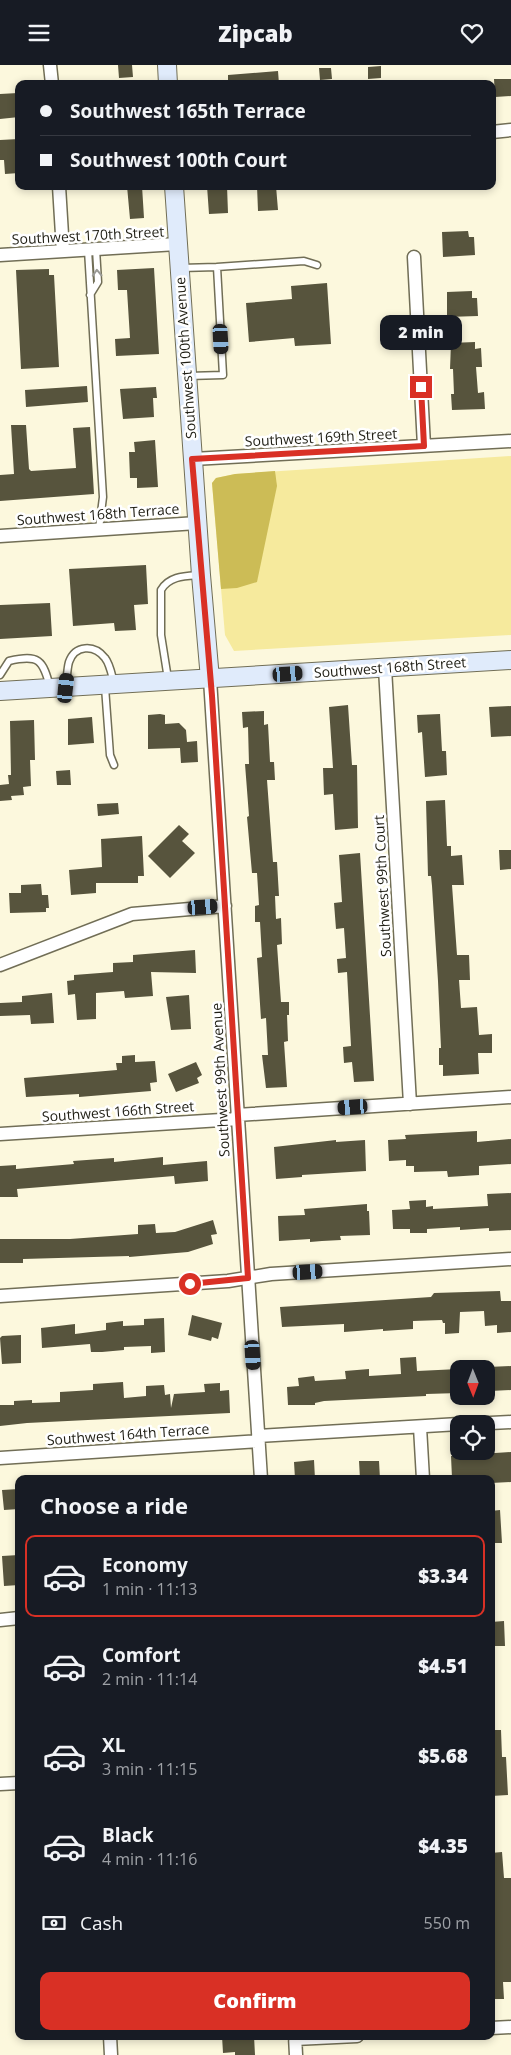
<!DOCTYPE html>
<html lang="en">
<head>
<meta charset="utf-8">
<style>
  body { margin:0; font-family:"Open Sans",sans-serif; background:#20242c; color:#f1f3f6; height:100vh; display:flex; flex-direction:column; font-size:19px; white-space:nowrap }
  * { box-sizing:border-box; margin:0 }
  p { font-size:16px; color:#9ea1a6 }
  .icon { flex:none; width:28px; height:28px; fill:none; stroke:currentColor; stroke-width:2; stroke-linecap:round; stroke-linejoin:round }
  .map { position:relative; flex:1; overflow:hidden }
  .sheet { position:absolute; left:15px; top:1410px; width:480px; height:565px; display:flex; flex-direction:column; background:#171b24; border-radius:10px; box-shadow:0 2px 8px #0003 }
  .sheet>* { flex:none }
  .top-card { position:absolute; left:15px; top:15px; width:481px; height:110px; border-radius:10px; box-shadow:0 2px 8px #0003; display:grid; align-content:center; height:110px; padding:0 25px; background:#171b24 }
  .needle { width:32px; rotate:179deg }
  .tools { position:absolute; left:450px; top:1295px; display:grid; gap:10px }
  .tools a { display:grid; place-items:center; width:45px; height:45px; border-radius:10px; background:#171b24; box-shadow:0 2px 8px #0003; font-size:25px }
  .end { position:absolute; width:22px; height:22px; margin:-11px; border:6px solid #d93025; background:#fff; box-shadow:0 0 0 2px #fff }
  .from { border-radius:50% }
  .bubble { position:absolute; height:35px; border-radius:10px; background:#171b24; box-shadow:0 2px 8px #0003; font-size:16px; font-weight:800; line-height:35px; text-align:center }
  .car { position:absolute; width:15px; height:30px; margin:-15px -8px; border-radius:6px; box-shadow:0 0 4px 1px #0007; background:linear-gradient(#222 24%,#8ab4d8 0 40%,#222 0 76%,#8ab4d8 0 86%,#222 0) }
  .top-card b { display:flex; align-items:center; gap:18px; height:48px; font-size:19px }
  .top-card b+b { border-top:1px solid #363941 }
  .top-card i { width:12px; height:12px; background:#f1f3f6 }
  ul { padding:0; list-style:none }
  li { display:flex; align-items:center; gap:15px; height:82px; margin:0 10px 8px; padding:0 15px; border:2px solid transparent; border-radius:10px }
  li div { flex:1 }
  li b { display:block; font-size:19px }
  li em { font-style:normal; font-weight:800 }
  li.selected { border-color:#d93025 }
  li>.icon { width:45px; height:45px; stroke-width:1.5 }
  h2 { padding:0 25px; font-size:22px; line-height:60px }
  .pay { display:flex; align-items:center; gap:12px; height:55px; padding:0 25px; font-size:19px }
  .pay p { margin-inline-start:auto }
  .cta { display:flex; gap:10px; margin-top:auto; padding:10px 25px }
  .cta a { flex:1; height:58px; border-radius:10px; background:#d93025; color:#fff; font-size:20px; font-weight:800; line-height:58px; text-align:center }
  header { display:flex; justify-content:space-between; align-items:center; height:65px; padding:0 25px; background:#171b24; font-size:22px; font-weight:800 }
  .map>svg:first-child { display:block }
</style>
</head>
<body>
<header><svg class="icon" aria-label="menu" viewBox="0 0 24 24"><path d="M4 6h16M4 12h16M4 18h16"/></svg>Zipcab<svg class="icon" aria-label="heart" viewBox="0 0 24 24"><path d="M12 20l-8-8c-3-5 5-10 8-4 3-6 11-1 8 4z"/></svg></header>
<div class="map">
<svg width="511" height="1990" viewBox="0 0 511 1990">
  <rect width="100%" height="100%" fill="#fcf8dd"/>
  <path fill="#f6ea9d" d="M511,391V570L234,586L225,570L212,418L216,413L235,409Z"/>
  <path fill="#ccbc56" d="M275,406L277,421L257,517L237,523L221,524L212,418L216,413L235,409Z"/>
  <path fill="#57543d" d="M118,0H132L133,12L119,13Z
    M381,1V13L368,14V2Z
    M319,3H331L332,14L320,15Z
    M278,6L279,19H228V10Z
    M494,14H511V31L495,32Z
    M18,28L19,52L0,54V29Z
    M19,74V108L5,109L4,95H0V75Z
    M127,121H142L144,153L130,154Z
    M207,121H227L228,148L209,149Z
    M257,121H276L278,145L258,146Z
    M468,166L469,172H474L475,190L443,192L442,167Z
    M154,203L159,289L116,291L115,274L130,273L127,225H118L117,205Z
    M49,204V210H54L59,302L21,304L16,205Z
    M327,218L331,279L295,281L294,273L249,277L246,238L292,234L291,221Z
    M472,226V233H477L478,251L447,252V227Z
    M475,277V284L481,283L482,302H476L478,328L484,327L485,344L452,345L451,329H454L453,304H450L451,278Z
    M87,321L88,337L26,342L25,325Z
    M156,322L157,333H153L154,352L123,354L120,324Z
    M11,360H26L29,404L31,406L76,403L73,363L90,362L94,429L0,436V410L14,409Z
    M155,375L158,422L137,423V413H130L129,387H135L134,377Z
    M146,500L148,539L134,540L136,565L115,566L114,558L73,561L69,504Z
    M50,538L52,571L0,574V540Z
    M348,640L352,700H357L358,763L335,765L333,729L324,730L323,703H333L329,642Z
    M511,641V671L491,672L489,642Z
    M264,646V660L268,659L270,697H274L275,715H267L273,797H277L279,831H275L276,854L281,853L282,879L277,880L281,937H289V950H287L288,976L284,977L287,1022L266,1023L262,990H268L266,953L261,954L257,893L262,892L260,857H255V841L259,840L257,808H252L247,752L249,751L245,699H249L248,662L243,663L242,647Z
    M160,649L165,650V659L179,658L186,665L187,677L197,676L198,697L181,698L180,683L148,684V650Z
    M440,649L442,686H446L447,710L425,712L422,667L418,668L417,650Z
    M92,652L94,678L68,680V654Z
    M34,655L35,695H30L31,721L23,722L24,730L11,731L12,735L0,736V720L9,719L8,710H11L10,656Z
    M70,705L71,720H57L56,706Z
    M445,735L447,781H451V791L462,790L464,820H452L457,890H469L470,915H459L461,943L477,942L479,970L492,969V988H478L479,1009L443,1011V1000H439V983H441L438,916L432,821L431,811H428L426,736Z
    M118,738L119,749L98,751L97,739Z
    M179,760L189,769L182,776L195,788L170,813L148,791Z
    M142,771L144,811H138V818H96V828L71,830L69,805L102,802L101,774Z
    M499,785H511V804L500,805Z
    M360,788L374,1016L354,1017L352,997L344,998L343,982L351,981L347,907L338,908L337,894L346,893L344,863L336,864L334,838L342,837L339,790Z
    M41,819L42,830H48L49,843H46V847L10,848L9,828H21V820Z
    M195,885L196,908L151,907L153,931L125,933L124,926L96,928V954L77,955L75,929L68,930L67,916L74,915V910L113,907V898L133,897V890Z
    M52,928L54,958L31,959L30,950L0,951V938L22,937V931Z
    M189,930L191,964L171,965L166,932Z
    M135,990V997L155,996L157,1017L150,1018L151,1026L79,1032V1029L26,1032L24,1013L117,1005L116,998H122V991Z
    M196,997L202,1010L197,1013L199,1018L176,1027L168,1009Z
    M477,1066V1077L511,1074V1099L479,1101V1110L448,1112L447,1106L414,1107V1101H406V1095L389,1096L388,1075L406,1074L405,1070Z
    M336,1075V1077L365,1075L366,1106L302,1110V1112L276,1114L274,1082Z
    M163,1092V1100L207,1096L208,1116L175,1119L174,1111L67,1120L17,1124L18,1132H0V1101L16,1100V1104L74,1099L73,1096L114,1093V1097Z
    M511,1128V1165L489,1166V1163L460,1165V1162L427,1164V1168H410V1164H393L392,1145L410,1144L409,1136L426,1135V1142L433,1141V1144L488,1141L487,1129Z
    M367,1139V1146H369L370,1170L340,1171L341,1175L322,1176L310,1177V1174L279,1176L278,1151L305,1150L304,1144Z
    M213,1155L217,1169L211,1170L213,1179L188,1187L129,1192V1191L23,1194V1198H0V1174H70L138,1169V1160L155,1159L156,1168L175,1167Z
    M500,1226L501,1236H511V1267L497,1268V1260L485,1261L484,1246L460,1247L459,1268L445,1269V1258H443L442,1255L413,1256V1264L383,1266V1264L344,1267V1259L282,1262L280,1242L431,1232L434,1228Z
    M192,1250L222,1258L218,1274L212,1272L211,1276L188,1270Z
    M164,1253L165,1287L151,1288V1281L124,1282V1285L102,1287H91L90,1279L42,1283L41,1263L75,1259V1269L106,1265V1258L123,1256V1261L144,1260V1254Z
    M21,1270V1298L2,1299L0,1273L2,1271Z
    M416,1292L417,1306L459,1304V1328L426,1329V1331L324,1336L315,1338V1340H288L287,1322L299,1321L298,1313L314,1311L315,1316L346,1314L345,1306L369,1304V1311L401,1309L400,1293Z
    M511,1301V1325L490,1326L488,1302Z
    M123,1317L124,1333L146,1331V1321L164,1320L165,1330L170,1329L171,1343L174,1329L205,1327L204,1319L220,1318V1326L229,1325L230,1348L27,1358L0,1361V1340H14V1336L32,1335V1338L60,1337V1327L93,1325V1319Z
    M511,1387V1417L491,1418V1413H452L451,1391Z
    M314,1395L315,1414H295L294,1397Z
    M359,1396H379L380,1414H360Z
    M19,1424V1444L4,1445L2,1425Z
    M500,1445L502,1478H491V1446Z
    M19,1490V1520L4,1521L2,1491Z
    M504,1556L505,1581H491V1557Z
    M491,1665H501L502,1692H506L508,1730L491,1731Z
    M502,1787L504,1813H511V1917H503L504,1934H491V1895H495L491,1855V1788Z
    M222,1971H254L255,1990H235V1987L223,1988Z"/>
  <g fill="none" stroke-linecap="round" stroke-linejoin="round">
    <g stroke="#716e56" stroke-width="9">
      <path id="lane" d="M88,185L103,432L99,464
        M217,202L304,196L317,200
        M181,203L217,202L223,310L188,311
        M90,230L98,217L96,184
        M0,610L9,596C39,589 43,595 50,622
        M168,614L161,570V525C169,511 185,511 199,510
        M66,621C67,613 67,604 69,597C75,580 94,579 105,593C110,599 112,611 114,618
        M105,622L110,690L114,700"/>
    </g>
    <g stroke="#716e56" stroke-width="15">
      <path id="street" d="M50,0L52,19
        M492,67L511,65
        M59,121L63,186
        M0,190L177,179
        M414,192L424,381
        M193,394L511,376
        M0,471L197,458
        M385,603L410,1039
        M210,614L261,1414
        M0,900L132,849L225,841
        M237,1050L511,1032
        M0,1069L237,1054
        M0,1231L228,1216L271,1209L511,1194
        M471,1359L511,1357
        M420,1362L423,1414
        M258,1371L459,1359
        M0,1393L259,1376
        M0,1555L19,1553
        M0,1719L19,1718
        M491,1963L511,1962
        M110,1971L111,1990
        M295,1971L296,1990
        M295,1974L357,1971"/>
    </g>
    <g stroke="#716e56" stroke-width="20">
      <path id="secondary" d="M167,0L168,19
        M174,121L201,510L210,614
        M0,626L511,595"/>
    </g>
    <use href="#lane" stroke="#fff" stroke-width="6"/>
    <use href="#street" stroke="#fff" stroke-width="12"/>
    <use href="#secondary" stroke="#e0ebfb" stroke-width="18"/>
  </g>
  <defs><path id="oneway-chevron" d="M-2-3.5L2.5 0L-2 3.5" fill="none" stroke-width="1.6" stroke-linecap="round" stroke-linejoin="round" transform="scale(1.25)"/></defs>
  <use stroke="#9a9a95" href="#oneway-chevron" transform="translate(97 208) rotate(-93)"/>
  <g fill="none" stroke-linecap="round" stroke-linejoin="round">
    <path stroke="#d93025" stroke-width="6" d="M190,1219L248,1213L212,631L192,394L424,381L421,322"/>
  </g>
  <g text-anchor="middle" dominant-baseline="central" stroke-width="5" stroke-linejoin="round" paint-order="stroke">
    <g font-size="14" fill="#1f1e14" stroke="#fff">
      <text transform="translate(88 170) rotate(-3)">Southwest 170th Street</text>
      <text transform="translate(185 293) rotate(-94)">Southwest 100th Avenue</text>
      <text transform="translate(321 372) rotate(-3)">Southwest 169th Street</text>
      <text transform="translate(98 449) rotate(-4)">Southwest 168th Terrace</text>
      <text transform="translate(390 602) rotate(-4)">Southwest 168th Street</text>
      <text transform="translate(382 821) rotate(-93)">Southwest 99th Court</text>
      <text transform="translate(220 1015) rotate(-93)">Southwest 99th Avenue</text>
      <text transform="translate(118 1046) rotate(-4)">Southwest 166th Street</text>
      <text transform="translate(128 1369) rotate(-4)">Southwest 164th Terrace</text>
    </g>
  </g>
</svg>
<div class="tools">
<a><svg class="needle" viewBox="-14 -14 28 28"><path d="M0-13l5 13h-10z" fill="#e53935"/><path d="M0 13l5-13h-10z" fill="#9ea1a6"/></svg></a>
<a><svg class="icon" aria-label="locate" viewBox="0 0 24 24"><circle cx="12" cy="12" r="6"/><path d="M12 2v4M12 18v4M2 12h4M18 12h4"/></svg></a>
</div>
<i class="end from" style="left:190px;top:1219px"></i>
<i class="end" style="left:421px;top:322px"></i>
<div class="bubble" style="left:380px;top:250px;width:82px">2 min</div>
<i class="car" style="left:221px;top:274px;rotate:177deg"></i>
<i class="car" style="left:288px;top:609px;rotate:86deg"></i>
<i class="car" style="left:66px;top:623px;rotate:6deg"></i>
<i class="car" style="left:203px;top:842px;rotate:86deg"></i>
<i class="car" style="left:353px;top:1042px;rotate:266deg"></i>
<i class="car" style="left:308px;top:1207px;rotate:87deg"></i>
<i class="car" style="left:253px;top:1290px;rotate:176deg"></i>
<div class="top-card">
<b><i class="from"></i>Southwest 165th Terrace</b>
<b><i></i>Southwest 100th Court</b>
</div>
<section class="sheet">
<h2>Choose a ride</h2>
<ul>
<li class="selected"><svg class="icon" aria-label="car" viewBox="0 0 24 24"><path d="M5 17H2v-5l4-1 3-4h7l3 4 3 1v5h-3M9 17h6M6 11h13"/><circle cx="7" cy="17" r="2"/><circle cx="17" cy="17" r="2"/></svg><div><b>Economy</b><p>1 min · 11:13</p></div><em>$3.34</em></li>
<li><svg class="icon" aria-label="car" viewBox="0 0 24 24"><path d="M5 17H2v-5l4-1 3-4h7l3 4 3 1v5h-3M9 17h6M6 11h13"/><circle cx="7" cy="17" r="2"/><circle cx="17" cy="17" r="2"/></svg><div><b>Comfort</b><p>2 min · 11:14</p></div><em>$4.51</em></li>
<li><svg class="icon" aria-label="car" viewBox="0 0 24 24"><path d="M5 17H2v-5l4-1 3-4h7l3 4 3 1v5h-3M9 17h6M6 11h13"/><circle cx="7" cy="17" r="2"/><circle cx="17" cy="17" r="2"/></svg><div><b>XL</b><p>3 min · 11:15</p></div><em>$5.68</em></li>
<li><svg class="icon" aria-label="car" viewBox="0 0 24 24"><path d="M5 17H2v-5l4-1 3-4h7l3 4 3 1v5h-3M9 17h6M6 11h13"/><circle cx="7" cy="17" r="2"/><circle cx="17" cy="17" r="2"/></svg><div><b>Black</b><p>4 min · 11:16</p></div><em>$4.35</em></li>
</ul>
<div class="pay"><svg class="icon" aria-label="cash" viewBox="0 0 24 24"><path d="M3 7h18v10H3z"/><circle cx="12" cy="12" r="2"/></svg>Cash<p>550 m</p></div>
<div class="cta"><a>Confirm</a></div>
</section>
</div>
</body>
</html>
